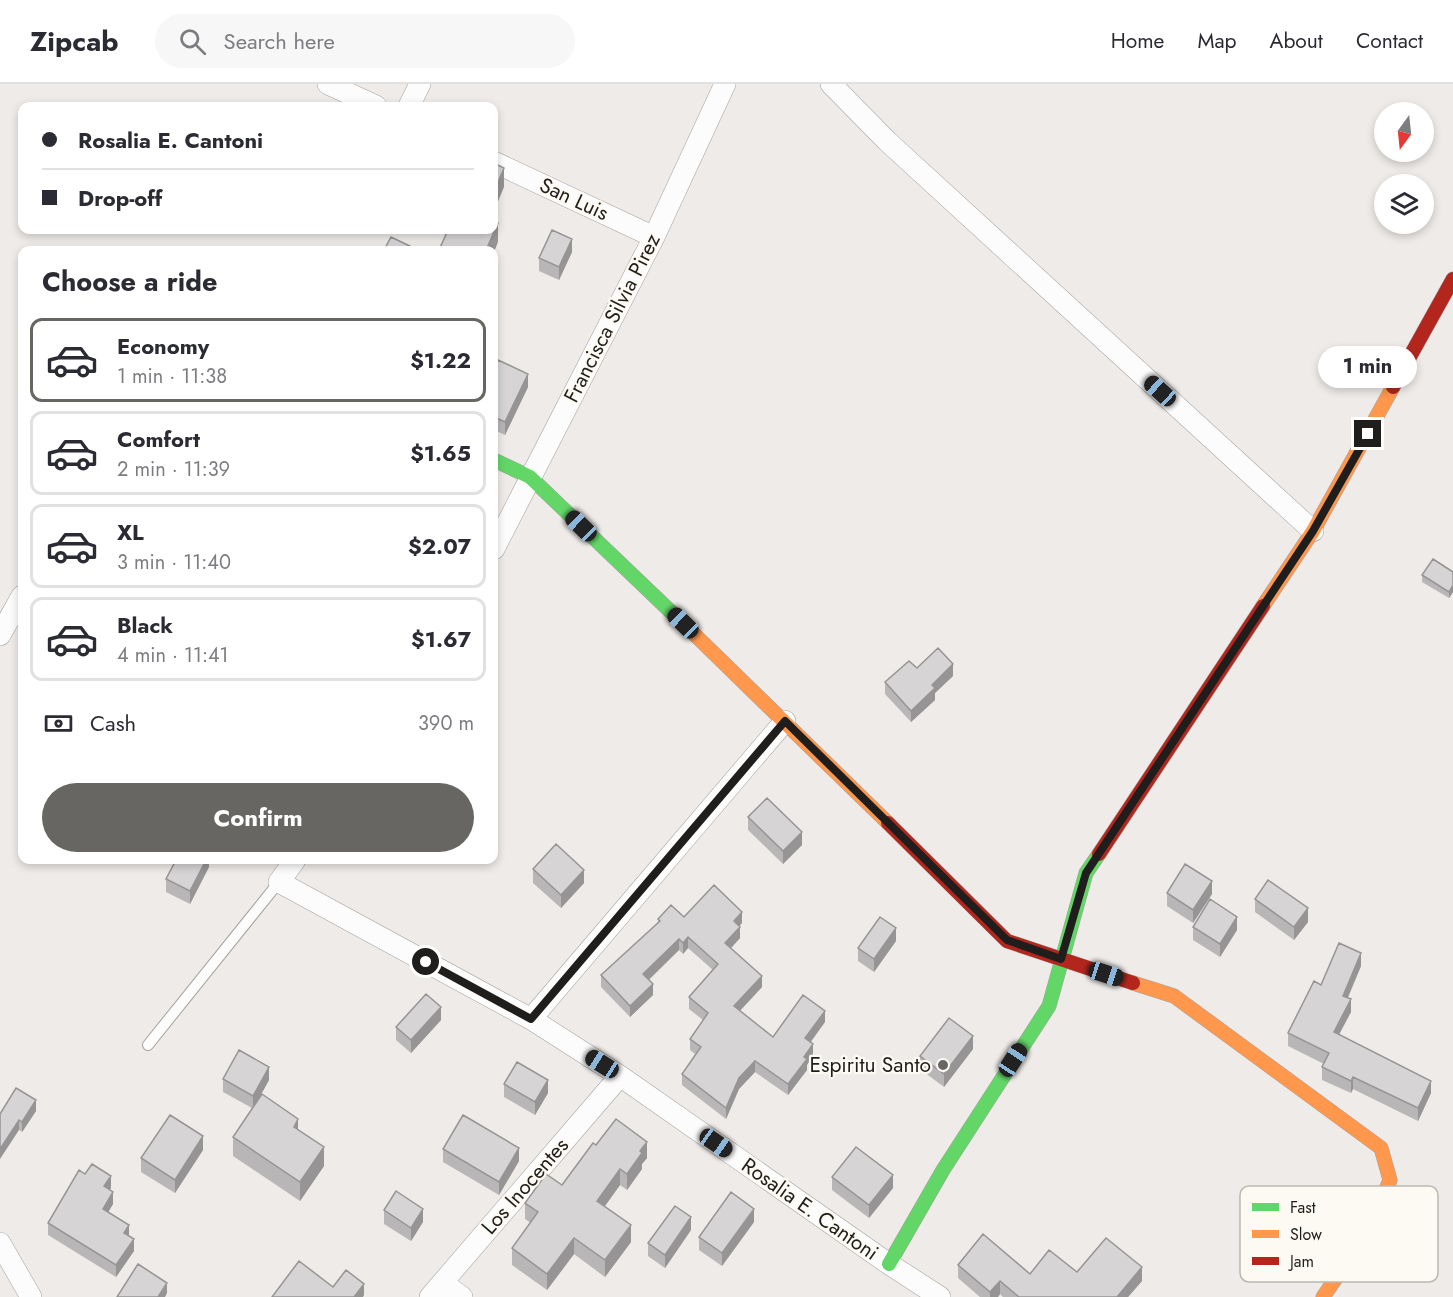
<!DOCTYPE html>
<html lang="en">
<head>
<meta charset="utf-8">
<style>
  body { margin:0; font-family:Jost,sans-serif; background:#f7f7f7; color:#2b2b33; height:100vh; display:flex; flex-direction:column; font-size:22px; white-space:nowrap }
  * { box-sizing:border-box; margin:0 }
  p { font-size:20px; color:#7c7c81 }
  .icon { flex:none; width:33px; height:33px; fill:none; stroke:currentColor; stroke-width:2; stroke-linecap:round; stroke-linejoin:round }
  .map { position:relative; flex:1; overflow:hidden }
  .panel { position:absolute; left:18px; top:162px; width:480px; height:618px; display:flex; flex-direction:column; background:#fff; border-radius:12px; box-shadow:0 3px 9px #0003 }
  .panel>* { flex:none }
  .guide { position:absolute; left:18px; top:18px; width:480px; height:132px; border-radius:12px; box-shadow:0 3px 9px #0003; display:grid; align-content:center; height:132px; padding:0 24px; background:#fff }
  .needle { width:39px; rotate:195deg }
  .buttons { position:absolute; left:1374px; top:18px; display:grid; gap:12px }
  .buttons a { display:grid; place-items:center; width:60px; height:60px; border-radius:50%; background:#fff; box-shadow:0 3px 9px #0003; font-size:30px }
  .end { position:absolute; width:27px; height:27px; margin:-14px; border:8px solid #1f1e1c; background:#fff; box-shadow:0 0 0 3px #fff }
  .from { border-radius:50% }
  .bubble { position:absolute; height:42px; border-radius:21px; background:#fff; box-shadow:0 3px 9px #0003; font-size:20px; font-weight:700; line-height:42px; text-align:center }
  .car { position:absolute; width:18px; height:36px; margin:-18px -9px; border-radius:8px; box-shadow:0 0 4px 2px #0007; background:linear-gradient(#222 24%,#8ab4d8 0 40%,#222 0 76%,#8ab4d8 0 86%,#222 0) }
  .guide b { display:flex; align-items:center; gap:21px; height:57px; font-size:22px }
  .guide b+b { border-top:2px solid #e1e1e2 }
  .guide i { width:15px; height:15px; background:#2b2b33 }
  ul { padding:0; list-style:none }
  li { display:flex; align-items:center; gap:18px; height:84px; margin:0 12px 9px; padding:0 12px; border:3px solid #e1e1e2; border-radius:12px }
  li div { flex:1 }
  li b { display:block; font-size:22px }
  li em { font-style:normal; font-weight:700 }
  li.current { border-color:#676663 }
  li>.icon { width:54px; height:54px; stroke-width:1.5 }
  h2 { padding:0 24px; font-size:27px; line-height:72px }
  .pay { display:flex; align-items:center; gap:15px; height:66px; padding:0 24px; font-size:22px }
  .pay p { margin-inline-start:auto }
  .cta { display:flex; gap:12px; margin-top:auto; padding:12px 24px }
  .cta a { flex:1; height:69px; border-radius:36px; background:#676663; color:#fff; font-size:24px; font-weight:700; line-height:69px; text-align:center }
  header { display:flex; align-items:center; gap:36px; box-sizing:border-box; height:84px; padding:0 30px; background:#fff; border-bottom:2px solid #e1e1e2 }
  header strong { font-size:28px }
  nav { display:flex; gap:33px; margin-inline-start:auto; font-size:21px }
  .search { width:420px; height:54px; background:#f7f7f7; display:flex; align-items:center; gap:15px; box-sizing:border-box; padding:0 21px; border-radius:33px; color:#7c7c81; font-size:22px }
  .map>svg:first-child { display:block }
</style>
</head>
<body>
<header>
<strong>Zipcab</strong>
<div class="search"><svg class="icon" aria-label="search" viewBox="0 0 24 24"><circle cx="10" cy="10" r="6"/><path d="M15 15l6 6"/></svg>Search here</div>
<nav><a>Home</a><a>Map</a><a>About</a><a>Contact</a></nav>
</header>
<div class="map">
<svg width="1453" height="1213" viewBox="0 0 1453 1213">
  <rect width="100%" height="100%" fill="#eeebe8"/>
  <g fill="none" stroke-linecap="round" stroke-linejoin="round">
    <g stroke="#a4a29f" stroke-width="12">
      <path id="lane" d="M148,961L279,798"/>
    </g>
    <g stroke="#a4a29f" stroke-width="22">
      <path id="street" d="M328,0L376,22
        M831,0L887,57L1313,447
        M409,22L420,0
        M494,78L654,153
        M494,465L654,153L725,0
        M0,551L22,512
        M295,776L279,798L531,935L620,992L889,1180L940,1213
        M531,935L785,637
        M0,1159L31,1213
        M443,1199L462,1213
        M430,1213L620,992"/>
    </g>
    <g stroke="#a4a29f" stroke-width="15">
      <path id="fast" d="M494,376L530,393L692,548
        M889,1180L943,1086L1049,922L1086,789L1099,770"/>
    </g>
    <g stroke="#a4a29f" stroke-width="15">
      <path id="slow" d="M1263,522L1313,447L1393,303
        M692,548L888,739
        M1133,899L1174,912L1381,1064L1390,1096L1369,1146L1323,1213"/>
    </g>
    <g stroke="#a4a29f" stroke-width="15">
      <path id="jam" d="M1393,303L1453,195
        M888,739L1007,857L1133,899
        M1099,770L1263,522"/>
    </g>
    <use href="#lane" stroke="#fcfcfc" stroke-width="10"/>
    <use href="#street" stroke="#fcfcfc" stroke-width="21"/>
    <use href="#fast" stroke="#63d668" stroke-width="14"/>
    <use href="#slow" stroke="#ff974d" stroke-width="14"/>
    <use href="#jam" stroke="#b3261e" stroke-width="14"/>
  </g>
  <path fill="#b8b6b6" d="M572,168L559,196L539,187V174Z
    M494,285L528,303L505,351L494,346Z
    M1453,488V508L1449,514L1422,498V491Z
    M953,592L935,609V616L911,638L885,610V598Z
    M748,733L802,761L783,780L748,746Z
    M209,776V783L190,820L166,808V795Z
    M533,785L584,799L561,824L533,799Z
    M1167,809L1212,810L1193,839L1167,822Z
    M1255,815L1308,838L1294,856L1255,828Z
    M684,833L742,839L739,842L740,854L730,864L762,903L740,927L773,953L825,938L811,958L813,971L807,981V986L788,1011L755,988L739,1005L726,1035L682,1001V990L695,970L690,966V955L703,936L689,925V913L713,886L688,864L683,870L679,866L649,896L653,911L630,933L601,903V891L658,840V835Z
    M1193,843L1237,846L1220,873L1193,856Z
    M896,857L874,888L858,877V864Z
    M1361,882L1348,914L1351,928L1339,950L1431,1009L1418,1037L1353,1005L1351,1009L1322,996V983L1324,980L1288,962V949L1321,901Z
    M441,936L411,969L396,956V943Z
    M973,965L944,1003L920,985V972Z
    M223,995L269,996L258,1016L298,1046L324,1082L300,1117L233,1072V1053L252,1024L223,1008Z
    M504,1000L548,1009L535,1031L504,1013Z
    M36,1027L22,1048L0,1030Z
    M596,1061L647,1074L642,1080V1085L627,1106L620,1101L605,1122L631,1158L605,1193L574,1170L547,1206L512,1181V1164L531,1139L525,1135V1119L562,1101Z
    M443,1065L519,1077L499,1111L443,1078Z
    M203,1066L175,1109L141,1088V1074Z
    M85,1090L111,1104L110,1106L113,1120L108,1128L129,1152L134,1167L116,1193L48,1151V1139Z
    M832,1093L893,1104L869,1134L832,1106Z
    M384,1126L423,1138L411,1157L384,1140Z
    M754,1138L722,1182L699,1166V1153Z
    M691,1146L665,1184L648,1172V1159Z
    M958,1181L1030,1190L1077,1188L1142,1197L1128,1213H1003L1000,1210L998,1213H980L958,1194Z"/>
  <path fill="#969494" d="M504,84V103L494,127V108Z
    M498,139V158L494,168V166H486Z
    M572,155V168L559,196V183Z
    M528,290V303L505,351V338Z
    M1453,501V508L1449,514V508Z
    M953,580V592L935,609V616L911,638V627L932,601Z
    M802,748V761L783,780V767Z
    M206,776H209V783L190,820V807Z
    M584,786V799L561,824V811Z
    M1212,797V810L1193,839V826Z
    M1308,824V838L1294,856V843Z
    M742,828V839L734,848V837Z
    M1237,833V846L1220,873V860Z
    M740,843V854L725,871V859Z
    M896,844V857L874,888V875Z
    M688,853V864L683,870V859Z
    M679,855V866L643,901V890Z
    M1361,869V882L1343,924V912Z
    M762,892V903L734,933V922Z
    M653,900V911L630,933V922Z
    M1351,915V928L1334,960V948Z
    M441,923V936L411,969V956Z
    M825,927V938L805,965V954Z
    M973,952V965L944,1003V990Z
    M813,960V971L807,981V986L788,1011V1000L804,973Z
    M755,977V988L739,1005L726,1035V1024L739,994Z
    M269,983V996L253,1025V1012Z
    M1353,993V1005L1351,1009V997Z
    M548,996V1009L535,1031V1018Z
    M1431,997V1009L1418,1037V1024Z
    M36,1016V1027L22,1048V1038Z
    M298,1035V1054L294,1043Z
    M19,1036V1046L0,1075V1065Z
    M203,1052V1066L175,1109V1096Z
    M647,1058V1074L642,1080V1085L627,1106V1090L640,1067Z
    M324,1063V1082L300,1117V1098Z
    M519,1064V1077L499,1111V1098Z
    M620,1085V1101L597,1133V1117Z
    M893,1091V1104L869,1134V1121Z
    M111,1092V1104L104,1114V1102Z
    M113,1108V1120L103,1137V1125Z
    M423,1125V1138L411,1157V1144Z
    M754,1125V1138L722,1182V1169Z
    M691,1133V1146L665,1184V1171Z
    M129,1141V1153L124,1149Z
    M631,1141V1158L605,1193V1176Z
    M574,1154V1170L547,1206V1190Z
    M134,1155V1167L116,1193V1181Z
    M1142,1183V1197L1128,1213H1117Z
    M1000,1197V1210L998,1213H990V1208Z
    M167,1199V1209L165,1213H158Z
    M364,1200V1211L363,1213H354Z"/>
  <path fill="#d6d4d4" stroke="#969494" stroke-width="1.5" d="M494,79L504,84L494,108Z
    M494,137L498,139L486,166H439L448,146H494Z
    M552,146L572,155L559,183L539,174Z
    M391,153L418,166H384Z
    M498,276L528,290L505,338L494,333V285Z
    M1433,475L1453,488V501L1449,508L1422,491Z
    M938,564L953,580L932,601L935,604L911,627L885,598L909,577L917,584Z
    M767,714L802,748L783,767L748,733Z
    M556,760L584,786L561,811L533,785Z
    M176,776H206L190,807L166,795Z
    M1185,780L1212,797L1193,826L1167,809Z
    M1268,796L1308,824L1294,843L1255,815Z
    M714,801L742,828L734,837L740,843L725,859L762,892L734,922L773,953L803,911L825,927L805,954L813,960L804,973L807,975L788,1000L755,977L739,994L726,1024L682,990L701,963L690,955L708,929L689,913L718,880L688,853L683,859L679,855L643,890L653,900L630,922L601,891L660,837L658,835L671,821L684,833Z
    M1210,815L1237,833L1220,860L1193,843Z
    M880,833L896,844L874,875L858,864Z
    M1339,859L1361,869L1343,912L1351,915L1334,948L1431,997L1418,1024L1353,993L1351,997L1322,983L1329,969L1288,949L1314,897L1321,901Z
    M426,910L441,923L411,956L396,943Z
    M949,934L973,952L944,990L920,972Z
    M239,966L269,983L253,1012L223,995Z
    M517,978L548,996L535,1018L504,1000Z
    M16,1004L36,1016L22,1038L19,1036L0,1065V1030Z
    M262,1010L298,1035L294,1043L324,1063L300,1098L233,1053Z
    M170,1031L203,1052L175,1096L141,1074Z
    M463,1031L519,1064L499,1098L443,1065Z
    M616,1035L647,1058L640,1067L642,1069L627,1090L620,1085L597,1117L631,1141L605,1176L574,1154L547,1190L512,1164L538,1128L525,1119L546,1090L562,1101L593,1059L596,1061Z
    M856,1063L893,1091L869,1121L832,1093Z
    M92,1080L111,1092L104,1102L113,1108L103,1125L129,1141L124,1149L134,1155L116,1181L48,1139L79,1086L85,1090Z
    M396,1107L423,1125L411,1144L384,1126Z
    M731,1108L754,1125L722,1169L699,1153Z
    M675,1122L691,1133L665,1171L648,1159Z
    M983,1150L1030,1190L1049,1166L1077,1188L1106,1154L1142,1183L1117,1213H1019L1000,1197L990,1208L958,1181Z
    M299,1177L333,1203L346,1186L364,1200L354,1213H272Z
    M138,1180L167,1199L158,1213H117Z"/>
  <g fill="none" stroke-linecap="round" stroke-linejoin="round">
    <path stroke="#1f1e1c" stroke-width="8" d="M426,878L531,935L785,637L1007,856L1061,875L1086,789L1313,447L1368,350"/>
  </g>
  <circle fill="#676663" stroke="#fdfaf3" stroke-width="2" cx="943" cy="981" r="6"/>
  <g text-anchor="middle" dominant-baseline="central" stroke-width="4.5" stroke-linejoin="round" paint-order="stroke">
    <g font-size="21" fill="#1f1e1c" stroke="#fdfaf3">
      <text transform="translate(574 115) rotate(25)">San Luis</text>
      <text transform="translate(612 234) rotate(-63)">Francisca Silvia Pirez</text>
      <text transform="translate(525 1102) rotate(-49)">Los Inocentes</text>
      <text transform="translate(810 1125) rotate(35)">Rosalia E. Cantoni</text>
    </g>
    <g font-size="21" fill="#1f1e1c" stroke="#fdfaf3" text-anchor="end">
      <text x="931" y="981">Espiritu Santo</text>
    </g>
  </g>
  <rect x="1240" y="1102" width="198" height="96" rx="9" fill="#fdfaf3" stroke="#bab8b2" stroke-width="1.5"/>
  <rect x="1252" y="1119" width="27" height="8" fill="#63d668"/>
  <rect x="1252" y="1146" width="27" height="8" fill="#ff974d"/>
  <rect x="1252" y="1173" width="27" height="8" fill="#b3261e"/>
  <g font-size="16" fill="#1f1e1c">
    <text x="1290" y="1129">Fast</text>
    <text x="1290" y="1156">Slow</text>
    <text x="1290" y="1183">Jam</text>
  </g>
</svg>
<div class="buttons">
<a><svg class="needle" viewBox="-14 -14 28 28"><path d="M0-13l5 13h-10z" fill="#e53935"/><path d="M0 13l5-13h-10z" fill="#7c7c81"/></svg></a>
<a><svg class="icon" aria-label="layers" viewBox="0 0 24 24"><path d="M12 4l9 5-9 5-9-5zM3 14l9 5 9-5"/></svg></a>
</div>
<i class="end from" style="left:426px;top:878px"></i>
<i class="end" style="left:1368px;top:350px"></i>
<div class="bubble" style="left:1318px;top:262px;width:99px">1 min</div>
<i class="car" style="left:1160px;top:307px;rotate:312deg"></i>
<i class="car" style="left:581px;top:442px;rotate:314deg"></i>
<i class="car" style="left:683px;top:539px;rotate:314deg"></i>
<i class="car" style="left:1106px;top:890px;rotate:108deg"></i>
<i class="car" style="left:1013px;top:976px;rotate:33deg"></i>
<i class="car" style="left:602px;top:980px;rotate:302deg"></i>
<i class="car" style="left:716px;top:1059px;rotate:125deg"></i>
<div class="guide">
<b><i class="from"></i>Rosalia E. Cantoni</b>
<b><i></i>Drop-off</b>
</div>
<section class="panel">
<h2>Choose a ride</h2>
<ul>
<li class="current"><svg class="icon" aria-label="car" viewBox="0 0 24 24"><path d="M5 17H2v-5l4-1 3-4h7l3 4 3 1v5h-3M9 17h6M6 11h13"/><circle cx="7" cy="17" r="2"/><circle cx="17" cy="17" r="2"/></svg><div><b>Economy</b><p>1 min · 11:38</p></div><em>$1.22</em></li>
<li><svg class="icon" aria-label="car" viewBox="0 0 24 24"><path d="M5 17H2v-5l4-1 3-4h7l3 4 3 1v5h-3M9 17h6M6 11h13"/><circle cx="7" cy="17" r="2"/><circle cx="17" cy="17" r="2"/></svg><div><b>Comfort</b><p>2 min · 11:39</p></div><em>$1.65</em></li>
<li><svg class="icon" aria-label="car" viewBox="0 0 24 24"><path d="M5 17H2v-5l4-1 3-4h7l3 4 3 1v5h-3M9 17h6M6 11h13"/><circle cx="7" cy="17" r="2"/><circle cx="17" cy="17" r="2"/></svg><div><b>XL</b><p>3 min · 11:40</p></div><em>$2.07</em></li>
<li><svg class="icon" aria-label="car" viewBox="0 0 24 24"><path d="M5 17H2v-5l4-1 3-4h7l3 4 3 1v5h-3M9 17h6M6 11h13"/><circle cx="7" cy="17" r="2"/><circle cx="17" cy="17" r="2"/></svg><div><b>Black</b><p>4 min · 11:41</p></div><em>$1.67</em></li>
</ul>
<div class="pay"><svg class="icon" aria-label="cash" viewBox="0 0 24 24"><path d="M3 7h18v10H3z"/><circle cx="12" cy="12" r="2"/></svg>Cash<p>390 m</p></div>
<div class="cta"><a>Confirm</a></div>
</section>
</div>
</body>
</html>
